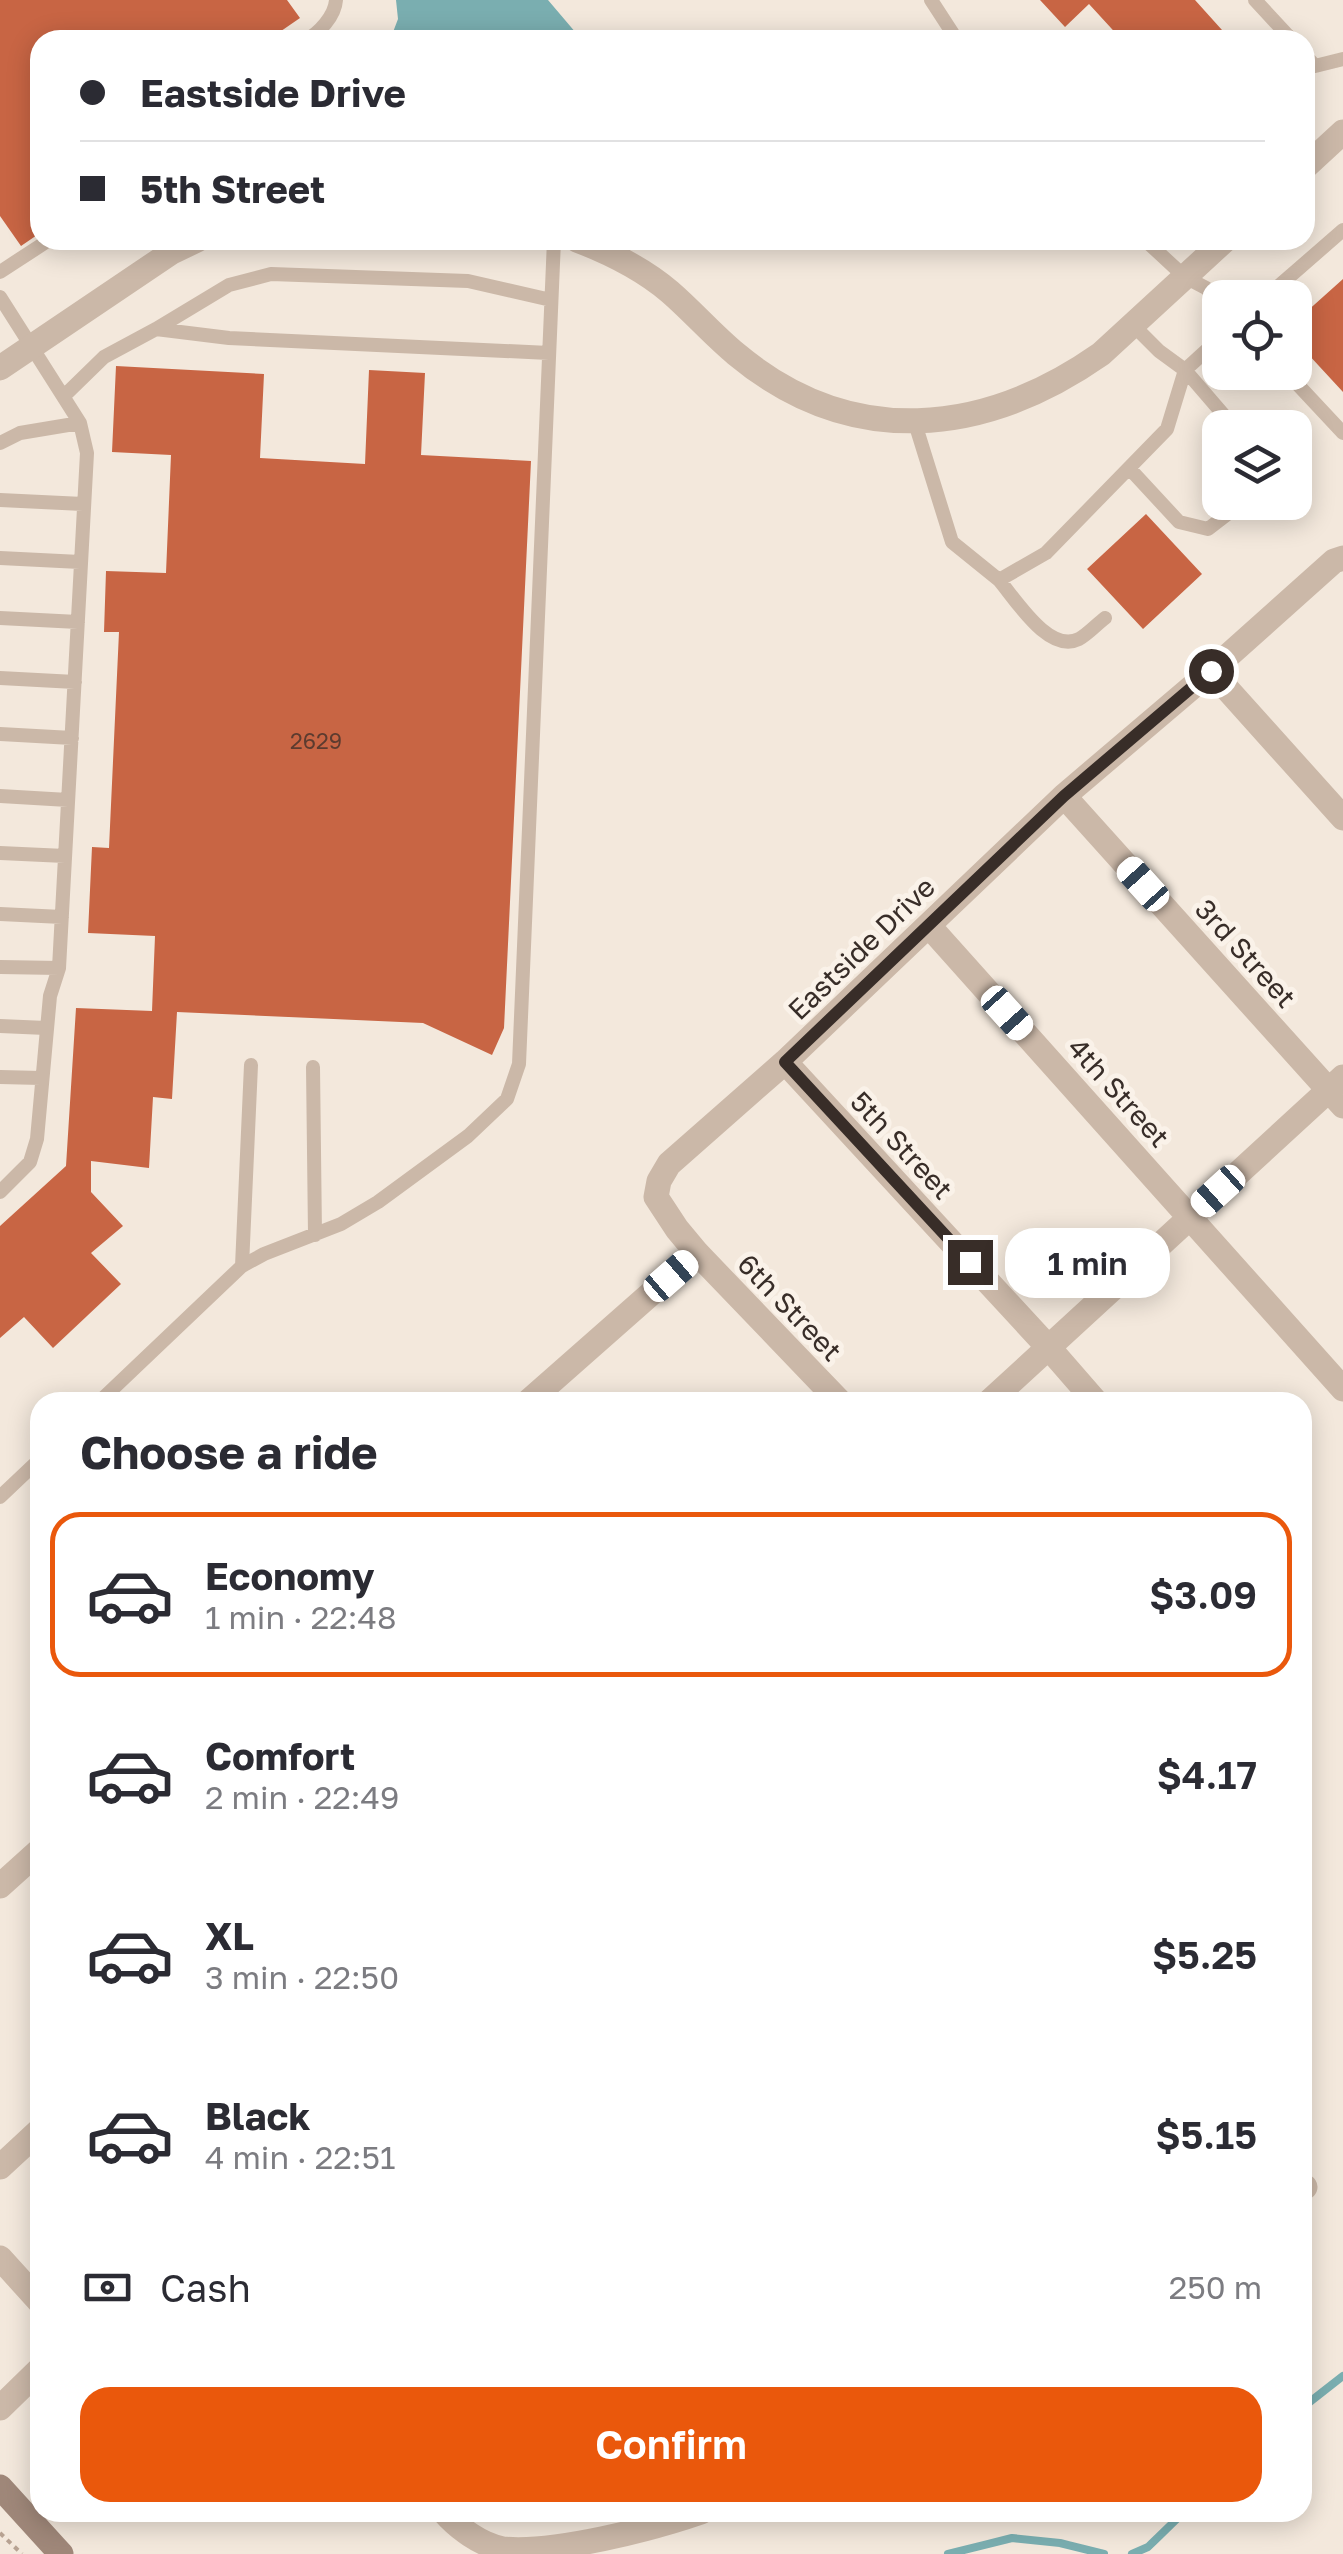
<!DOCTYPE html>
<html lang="en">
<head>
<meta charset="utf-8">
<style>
  body { margin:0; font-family:"Golos Text",sans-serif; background:#f7f7f7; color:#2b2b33; height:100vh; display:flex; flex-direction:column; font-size:38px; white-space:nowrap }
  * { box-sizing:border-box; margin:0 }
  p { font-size:32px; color:#7c7c81 }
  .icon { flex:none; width:55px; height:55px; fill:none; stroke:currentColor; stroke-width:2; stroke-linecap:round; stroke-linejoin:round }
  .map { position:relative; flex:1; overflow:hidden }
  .sheet { position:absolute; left:30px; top:1392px; width:1282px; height:1130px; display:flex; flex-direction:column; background:#fff; border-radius:30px; box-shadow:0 5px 25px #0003 }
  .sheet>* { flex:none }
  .guide { position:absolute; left:30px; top:30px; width:1285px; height:220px; border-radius:30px; box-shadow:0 5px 25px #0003; display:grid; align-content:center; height:220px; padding:0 50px; background:#fff }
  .buttons { position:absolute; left:1202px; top:280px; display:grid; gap:20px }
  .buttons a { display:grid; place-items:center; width:110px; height:110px; border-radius:20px; background:#fff; box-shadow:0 5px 25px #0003; font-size:50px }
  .end { position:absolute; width:45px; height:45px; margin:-22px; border:12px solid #382d28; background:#fff; box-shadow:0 0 0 5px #fff }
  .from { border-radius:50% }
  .bubble { position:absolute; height:70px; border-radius:30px; background:#fff; box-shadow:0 5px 25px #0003; font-size:32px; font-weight:600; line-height:70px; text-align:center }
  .car { position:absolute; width:30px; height:60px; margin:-30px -15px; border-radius:12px; box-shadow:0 0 8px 2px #0007; background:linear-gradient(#fff 24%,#345 0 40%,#fff 0 76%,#345 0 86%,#fff 0) }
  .guide b { display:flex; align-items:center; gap:35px; height:95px; font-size:38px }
  .guide b+b { border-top:2px solid #e1e1e2 }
  .guide i { width:25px; height:25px; background:#2b2b33 }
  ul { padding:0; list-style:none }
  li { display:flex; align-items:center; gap:30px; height:165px; margin:0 20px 15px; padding:0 30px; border:5px solid transparent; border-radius:30px }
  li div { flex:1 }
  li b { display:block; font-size:38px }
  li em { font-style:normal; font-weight:600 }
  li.active { border-color:#ea580c }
  li>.icon { width:90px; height:90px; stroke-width:1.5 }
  h2 { padding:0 50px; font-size:45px; line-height:120px }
  .pay { display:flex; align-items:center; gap:25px; height:110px; padding:0 50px; font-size:38px }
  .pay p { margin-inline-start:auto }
  .action { display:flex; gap:20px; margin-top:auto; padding:20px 50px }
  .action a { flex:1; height:115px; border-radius:30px; background:#ea580c; color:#fff; font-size:40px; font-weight:600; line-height:115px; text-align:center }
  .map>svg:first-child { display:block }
</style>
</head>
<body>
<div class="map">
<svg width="1343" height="2554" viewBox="0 0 1343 2554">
  <rect width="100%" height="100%" fill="#f3e8dc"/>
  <path fill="#7aaeb0" d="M396,0H548L582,40H390L398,19Z"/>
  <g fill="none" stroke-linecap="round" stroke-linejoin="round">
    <path stroke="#7aaeb0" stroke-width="8" d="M1302,2408L1343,2376
      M948,2554L1012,2538L1060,2543L1104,2554
      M1132,2554L1148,2547L1184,2512"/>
  </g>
  <path fill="#c86544" d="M0,0H287L300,18L268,40H40V233L21,246L0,216Z
    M1040,0H1195L1231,40H1122L1089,4L1065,27Z
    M1343,279V392L1295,340V322Z
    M116,366L264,374L260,458L365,464L369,370L425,373L421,455L531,461L504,1028L492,1055L423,1023L177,1012L172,1099L153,1097L149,1168L91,1161V1192L123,1226L91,1253L121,1284L53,1348L24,1317L0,1338V1226L66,1166L76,1008L152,1011L155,936L88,933L92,847L109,848L119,632H104L106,571L166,573L171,455L112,452Z
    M1146,514L1202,574L1143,629L1087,569Z"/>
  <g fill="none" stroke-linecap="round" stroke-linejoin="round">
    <path stroke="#b7a292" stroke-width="4" stroke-dasharray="5 5" stroke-linecap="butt" d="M0,2533L22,2554"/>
    <path stroke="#cbb8a8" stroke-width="14" d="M931,0L957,40
      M1255,0L1292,40
      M306,40C319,33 335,16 336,0
      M1305,55L1315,66L1343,59
      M1145,240L1185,277L1206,288L1220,302
      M0,272L49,240
      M0,297L80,423L87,453L59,968L50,996L37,1139L30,1162L0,1192
      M1265,298L1343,230
      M1133,325L1159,351L1185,370L1220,338
      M156,329L229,338L549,353
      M1185,370L1235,428
      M1286,372L1343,433
      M64,396L104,357L156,329L229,285L271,274L468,281L551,300
      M914,420L952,542L999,580L1046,553L1167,429L1185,370
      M0,443L20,433L80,423
      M1129,468L1179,522L1208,529L1243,502
      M0,500L83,504
      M0,558L80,562
      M999,580C1016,600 1049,654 1079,639C1088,634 1097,624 1105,618
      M0,618L78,622
      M0,678L75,682
      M0,734L72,738
      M0,796L68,800
      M0,853L65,856
      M0,914L62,917
      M0,967L59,968
      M0,1026L46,1028
      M313,1067L315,1235
      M0,1077L41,1078
      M242,1266L251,1065
      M99,1402L242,1266L264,1254L341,1224L378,1202L468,1136L507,1099L519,1064L554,240
      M0,1497L40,1459"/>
    <path stroke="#cbb8a8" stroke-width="25" d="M1305,167L1343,132
      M577,240C611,253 642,268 670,292C693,312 713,335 736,354C851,450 984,436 1101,354L1225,240
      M0,368L172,252L197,240
      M1211,671L1343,818
      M1064,796L1343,1106
      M929,926L1343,1389
      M785,1062L1049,1348L1096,1402
      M528,1402L697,1253
      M840,1402L697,1253L677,1229L656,1197L659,1181L669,1164L785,1062L1064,796L1211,671L1334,561L1343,558
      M989,1402L1343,1077
      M0,1886L40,1850
      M0,2167L40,2130
      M1302,2189L1305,2187
      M0,2258L40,2302
      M0,2408L40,2369
      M444,2512C458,2528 481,2545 503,2549C554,2554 652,2529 701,2512"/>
    <path stroke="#9f8779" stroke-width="25" d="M0,2487L61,2554"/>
  </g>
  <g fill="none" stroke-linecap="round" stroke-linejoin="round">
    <path stroke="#382d28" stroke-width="12" d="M970,1262L785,1062L1064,796L1211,671"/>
  </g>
  <g text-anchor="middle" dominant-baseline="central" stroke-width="10" stroke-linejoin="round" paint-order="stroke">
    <g font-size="22" fill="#5c3b2f">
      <text x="316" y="740">2629</text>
    </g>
    <g font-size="28" fill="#382d28" stroke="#faf2e9">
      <text transform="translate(861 948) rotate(-44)">Eastside Drive</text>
      <text transform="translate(1246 953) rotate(48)">3rd Street</text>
      <text transform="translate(1119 1092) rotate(48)">4th Street</text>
      <text transform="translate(902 1145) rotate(47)">5th Street</text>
      <text transform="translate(790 1307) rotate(46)">6th Street</text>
    </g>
  </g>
</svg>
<div class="buttons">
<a><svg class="icon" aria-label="locate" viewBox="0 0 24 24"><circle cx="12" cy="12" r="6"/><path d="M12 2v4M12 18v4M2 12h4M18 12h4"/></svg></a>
<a><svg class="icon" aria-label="layers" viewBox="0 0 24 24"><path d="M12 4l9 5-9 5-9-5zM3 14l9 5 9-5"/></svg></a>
</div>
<i class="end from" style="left:1211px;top:671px"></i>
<i class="end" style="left:970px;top:1262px"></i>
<div class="bubble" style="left:1005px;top:1228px;width:165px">1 min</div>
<i class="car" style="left:1143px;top:884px;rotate:318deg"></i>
<i class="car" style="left:1007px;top:1013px;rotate:138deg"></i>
<i class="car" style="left:1218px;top:1191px;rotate:228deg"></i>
<i class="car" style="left:671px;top:1276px;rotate:49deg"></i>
<div class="guide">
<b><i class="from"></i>Eastside Drive</b>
<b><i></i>5th Street</b>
</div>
<section class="sheet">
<h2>Choose a ride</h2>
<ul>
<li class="active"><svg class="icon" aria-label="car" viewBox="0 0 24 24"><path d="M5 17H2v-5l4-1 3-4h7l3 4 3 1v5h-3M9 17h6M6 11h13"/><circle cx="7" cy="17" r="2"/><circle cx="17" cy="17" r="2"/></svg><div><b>Economy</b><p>1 min · 22:48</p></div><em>$3.09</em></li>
<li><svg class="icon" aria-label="car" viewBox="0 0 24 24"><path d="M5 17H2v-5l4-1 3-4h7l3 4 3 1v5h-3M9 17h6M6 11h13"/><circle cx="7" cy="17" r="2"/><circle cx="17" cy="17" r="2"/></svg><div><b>Comfort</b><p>2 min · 22:49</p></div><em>$4.17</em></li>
<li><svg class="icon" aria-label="car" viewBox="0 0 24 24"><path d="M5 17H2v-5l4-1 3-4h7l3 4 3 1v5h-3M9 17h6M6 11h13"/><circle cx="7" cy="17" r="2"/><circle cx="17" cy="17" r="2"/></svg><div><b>XL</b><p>3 min · 22:50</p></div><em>$5.25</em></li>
<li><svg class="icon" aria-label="car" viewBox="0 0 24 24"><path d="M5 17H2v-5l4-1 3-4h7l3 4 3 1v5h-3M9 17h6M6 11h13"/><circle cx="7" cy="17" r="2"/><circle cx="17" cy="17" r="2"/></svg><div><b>Black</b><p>4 min · 22:51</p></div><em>$5.15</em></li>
</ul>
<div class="pay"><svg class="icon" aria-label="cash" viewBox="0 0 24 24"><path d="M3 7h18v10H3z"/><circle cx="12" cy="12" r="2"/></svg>Cash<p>250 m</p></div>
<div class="action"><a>Confirm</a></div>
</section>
</div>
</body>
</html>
